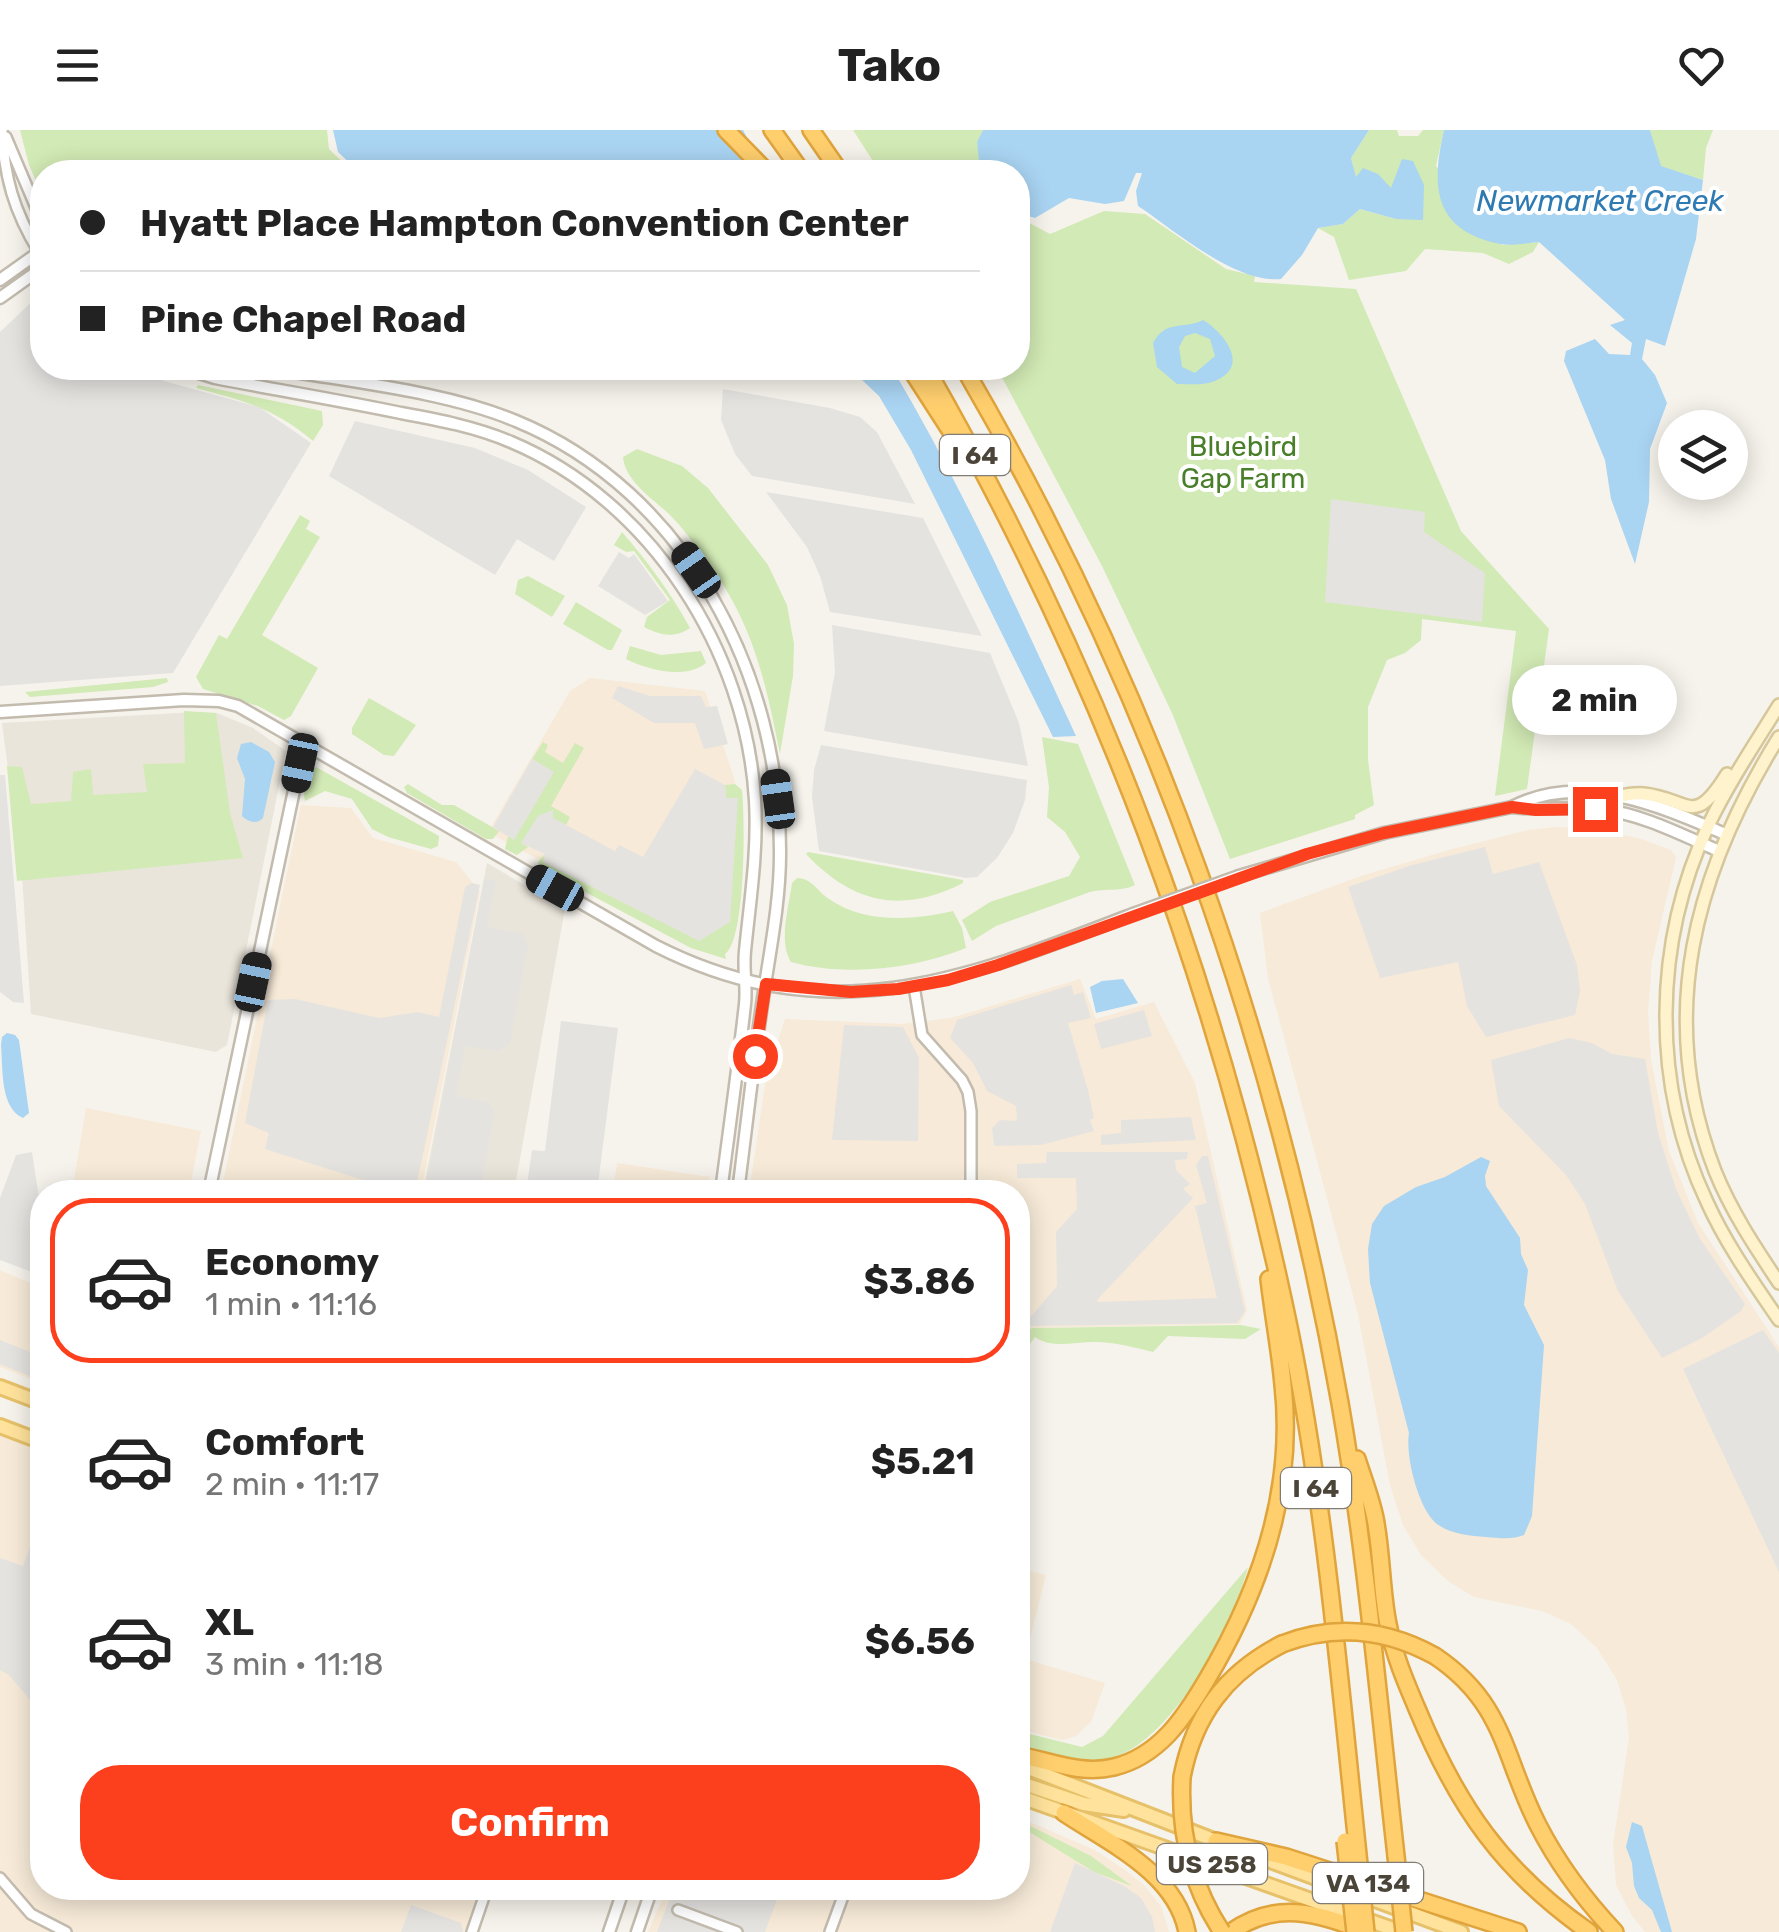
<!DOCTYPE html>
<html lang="en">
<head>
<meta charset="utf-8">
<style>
  body { margin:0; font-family:Rubik,sans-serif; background:#f2f2f2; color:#222; height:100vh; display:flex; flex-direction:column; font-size:38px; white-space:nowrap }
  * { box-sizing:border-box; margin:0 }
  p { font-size:32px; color:#767676 }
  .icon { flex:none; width:55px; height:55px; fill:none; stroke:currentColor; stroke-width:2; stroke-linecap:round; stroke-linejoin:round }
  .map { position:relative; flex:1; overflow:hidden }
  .panel { position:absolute; left:30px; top:1050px; width:1000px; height:720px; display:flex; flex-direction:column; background:#fff; border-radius:40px; box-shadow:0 5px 25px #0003 }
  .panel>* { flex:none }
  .hud { position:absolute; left:30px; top:30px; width:1000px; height:220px; border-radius:40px; box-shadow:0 5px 25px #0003; display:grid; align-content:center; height:220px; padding:0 50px; background:#fff }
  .controls { position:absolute; left:1658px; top:280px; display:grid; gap:20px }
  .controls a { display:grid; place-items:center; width:90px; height:90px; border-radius:50%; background:#fff; box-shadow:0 5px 25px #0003; font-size:50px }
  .end { position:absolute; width:45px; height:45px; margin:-22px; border:12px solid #fc3f1d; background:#fff; box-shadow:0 0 0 5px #fff }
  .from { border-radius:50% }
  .bubble { position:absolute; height:70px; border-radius:35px; background:#fff; box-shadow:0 5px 25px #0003; font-size:32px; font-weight:700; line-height:70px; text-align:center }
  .car { position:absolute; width:30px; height:60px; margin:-30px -15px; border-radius:12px; box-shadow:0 0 8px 2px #0007; background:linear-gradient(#222 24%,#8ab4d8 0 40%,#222 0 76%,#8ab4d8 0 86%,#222 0) }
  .hud b { display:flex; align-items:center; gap:35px; height:95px; font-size:38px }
  .hud b+b { border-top:2px solid #e0e0e0 }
  .hud i { width:25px; height:25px; background:#222 }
  ul { padding:18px 0 0; list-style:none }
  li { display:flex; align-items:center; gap:30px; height:165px; margin:0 20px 15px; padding:0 30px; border:5px solid transparent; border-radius:40px }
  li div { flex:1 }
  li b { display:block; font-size:38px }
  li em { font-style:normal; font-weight:700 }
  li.selected { border-color:#fc3f1d }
  li>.icon { width:90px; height:90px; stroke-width:1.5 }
  .action { display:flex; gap:20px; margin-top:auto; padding:20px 50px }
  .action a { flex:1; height:115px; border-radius:40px; background:#fc3f1d; color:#fff; font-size:40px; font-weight:700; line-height:115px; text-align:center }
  header { display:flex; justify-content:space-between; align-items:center; height:130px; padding:0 50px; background:#fff; font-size:45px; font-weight:700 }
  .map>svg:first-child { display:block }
</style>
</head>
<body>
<header><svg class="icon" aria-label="menu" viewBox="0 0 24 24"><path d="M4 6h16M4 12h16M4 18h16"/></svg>Tako<svg class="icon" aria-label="heart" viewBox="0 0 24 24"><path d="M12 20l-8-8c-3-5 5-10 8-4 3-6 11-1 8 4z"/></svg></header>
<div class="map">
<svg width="1779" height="1802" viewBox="0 0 1779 1802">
  <rect width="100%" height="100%" fill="#f6f3ec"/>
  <path fill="#eae5da" d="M196,582L217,583L253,598L286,621L227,915L216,922L31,884L22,745L2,593Z
    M487,733L565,779L514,1062H423Z"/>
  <path fill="#f7ead8" d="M590,548L705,561L735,651L733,795L698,816L488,702L570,561Z
    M301,675L351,678L373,708L456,732L480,762L421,1062H221Z
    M1558,697L1600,700L1638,708L1671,720L1676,727L1652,831L1648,881L1651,930L1669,1021L1698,1093L1779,1217V1802H1645L1632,1786L1616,1755L1613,1715L1629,1608L1626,1579L1617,1550L1597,1518L1571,1494L1542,1481L1474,1467L1448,1451L1421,1425L1403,1395L1390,1355L1358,1184L1268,848L1260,783L1361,746L1449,720L1528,700Z
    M1080,849L1096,889L1154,872L1195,953L1247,1180L1240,1194L1026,1198L1018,1193V1062H749L766,949L785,889L901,894L951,888Z
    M86,978L201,1001L189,1062H72Z
    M617,1033L710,1047L708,1062H613Z
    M0,1140L42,1158L41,1253L0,1237Z
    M0,1297L42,1313V1758H485L471,1802H0Z
    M1018,1438L1046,1445L1025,1529L1105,1553L1091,1592L1076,1606L1062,1610L1018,1599Z
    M1018,1687L1095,1720L1125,1740L1144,1755L1161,1776L1169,1802H648L667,1758H1018Z"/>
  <path fill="#d2eab5" d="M20,0H327L329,19L353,42H42V65L29,35Z
    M853,0H983L977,13L982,42H880Z
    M1369,0H1397L1399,6H1418L1423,0H1444L1436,36L1502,115L1539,112L1533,122L1509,134L1483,123L1425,119L1406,141L1349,150L1334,107L1318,98L1343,94L1360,79L1396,89L1391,58L1356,48L1351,28Z
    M1650,0H1713L1706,18L1703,50L1660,36Z
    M1104,81L1145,84L1226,139L1255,146L1254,152L1356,159L1461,401L1549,499L1527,659L1495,666L1516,501L1422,489L1421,510L1405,523L1387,530L1368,577V630L1374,675L1355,685V689L1230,729L1172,583L1102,436L997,238H1018V87L1050,104Z
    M198,255L322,281L323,295L313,311C274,278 244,271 196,258Z
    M637,319L682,336L708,358L768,435L787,475L794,514L793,546L780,624C764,544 752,489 701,423C691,410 682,397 671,386C655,370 625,352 623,327Z
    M300,385L310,391L306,399L320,407L262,505L318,538L291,586L284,590L258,576L203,559L196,547L219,505L227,509Z
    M622,402C648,432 671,463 690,498C674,509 660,505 644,497L647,487L670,470L634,421L626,422L614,415Z
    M528,446L565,466L552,487L515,464L518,450Z
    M576,472L622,500L612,520H608L563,494Z
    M630,516L661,525L701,521L706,533C685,550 648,540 626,529Z
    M167,548L168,552L153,557L30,567L25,562Z
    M369,568L416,595L394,626L384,625L352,604V598Z
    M184,581L216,583L230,683L243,728L17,751L7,636L22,637L31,674L71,671L73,642L91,639L93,665L147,662L143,634L185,633Z
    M1042,607L1078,614L1135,755C1121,762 1106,758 1090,762L996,796L972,811L962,790L990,772L1069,746L1080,727L1065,702L1047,687L1049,657Z
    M543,612L548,615L545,622L563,633L575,613L584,618L551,676L570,687L566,695L552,688L522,713L528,717L517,725L505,719L508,706L513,709L553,642L532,629Z
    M316,637L439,706L438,716L431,719L388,707L372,699L352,669L325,661L305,671C302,658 306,645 316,637Z
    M408,654L442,675H454L499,701L493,709H486L407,663L404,657Z
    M735,654L742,660C745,688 746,810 725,824L726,829L691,818L540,738L538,732L545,724L544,732L700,811L737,668H726L725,655Z
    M808,722L963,750V753C902,784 853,774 806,724Z
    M797,748C813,749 817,761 829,769C865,794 914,790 953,781L962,798L966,818C915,839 845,847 791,832C778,811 789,777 792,753Z
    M1241,1195L1261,1199L1245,1209L1168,1206L1153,1222C1134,1217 1117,1213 1098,1212C1076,1211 1054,1220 1035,1207L1025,1221L1018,1222V1201L1033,1198Z
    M1248,1437C1233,1495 1171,1616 1107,1629C1076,1635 1047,1624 1018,1614V1601L1082,1617L1103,1606Z
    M1018,1690L1091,1726L1132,1756L1094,1742L1018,1695Z"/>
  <path fill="#e5e3e0" d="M42,162V238H139L164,251L259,277L311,313L173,543L0,556V202Z
    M723,259L830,278L860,287L877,302L915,374L752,346L735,324L721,290Z
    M355,291L475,318L528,340L586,377L554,431L517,409L495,445L329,346Z
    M766,362L923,388L982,506L830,482L820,446L807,417Z
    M1331,369L1425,382L1424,402L1485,443L1482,492L1325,472Z
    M619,422L629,428L634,424L668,471L645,485L598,456Z
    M832,495L990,523L1019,593L1028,636L824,601L835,542Z
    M618,556L650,566H701L706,577L717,576L728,614L704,619L695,593H654L612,568Z
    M821,615L1027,650L1025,670L1013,703L997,728L977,747L966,748L819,721L812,667L814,640Z
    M532,629L554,642L514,710L493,697Z
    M695,639L725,655L726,668H738L730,792L699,811L543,732L545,724L521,713L538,686L553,680V688L615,721L619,715L643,727Z
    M0,645H5L24,873L13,872L0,862Z
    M1485,717L1493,744L1539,732L1577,835L1580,861L1575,885L1486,907L1467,876L1458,832L1380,848L1348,757L1412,735Z
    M484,749L496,750L487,797L523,804L528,815L510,914L498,921L465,916L456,966L488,972L495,981L480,1062H425Z
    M472,753L480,755L416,1057L401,1062L265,1019L269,1003L245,993L268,870L295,869L379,888L418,882L439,887L465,757Z
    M1071,855L1074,865L1083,862L1091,888L1068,893L1088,960L1094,988L1090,990L1094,1001L1041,1015L994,1016L992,998L1000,990L1017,991L1016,976L987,961L973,933L950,908L957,890Z
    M1144,880L1152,906L1101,919L1094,894Z
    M561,891L618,898L597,1062H526L532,1020L545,1021Z
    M844,895L903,897L919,928L918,1011L832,1010Z
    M1569,908L1592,913L1612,924L1645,929L1658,1003L1676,1059L1700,1109L1745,1174L1741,1181L1702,1208L1662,1228L1618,1161L1585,1074L1566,1045L1499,976L1491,930Z
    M1191,987L1196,1010L1101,1015V1005L1121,1003V990Z
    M32,1022L42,1088V1142H32L0,1130V1068L16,1025Z
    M1047,1022H1188L1187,1029L1175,1030L1176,1040L1190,1054L1183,1059L1193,1068L1097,1170L1098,1172L1217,1168L1195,1076L1207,1073L1196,1035L1202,1026H1208L1245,1181L1237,1193L1028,1196V1190L1057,1156L1056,1102L1077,1079L1076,1048H1017V1034L1046,1033Z
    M1763,1200L1779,1223V1442L1683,1239Z
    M42,1205V1244L34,1248L0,1234V1210L35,1224Z
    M32,1411L42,1415V1584L9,1545L0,1540V1428L23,1436Z
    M1075,1733L1124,1756L1141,1768L1152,1787L1155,1802H1050Z
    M674,1758H781L765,1802H657Z
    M411,1775L461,1793L463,1802H401Z"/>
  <path fill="#a9d4f2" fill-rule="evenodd" d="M333,0H743L765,42H359L338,22Z
    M983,0H1369L1351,28L1356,47L1363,38L1378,44L1391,58L1402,29L1413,31L1424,55L1423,90L1396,89L1360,79L1343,94L1318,98L1302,125L1281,149C1236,154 1174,100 1138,76L1136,61L1142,43H1136L1124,71L1105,74L1069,68L1035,88L1018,83V42L980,40L977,12Z
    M1444,0H1650L1661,36L1703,50L1696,109L1665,216L1646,209L1642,229L1655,245L1667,273L1650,319L1649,372L1635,434L1611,369L1605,330L1564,231L1566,221L1595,209L1609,224L1630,225L1632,213L1610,195L1625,190L1539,112C1527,113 1512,116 1500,114C1433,100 1431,57 1444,0Z
    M1203,190C1222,201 1251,235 1217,250C1205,256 1189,254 1177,254L1157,237L1153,213C1166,189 1183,200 1203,190ZM1195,203L1210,209L1215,226L1195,243L1182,237L1179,217L1185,206Z
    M861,238H892C962,356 1018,481 1076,606L1053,607L911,320L879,266L861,249L865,242Z
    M251,612L269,622L275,632L263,688C257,695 248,692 242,686L245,649L237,628L241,614Z
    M1123,849L1138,873L1096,883L1090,857L1102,851Z
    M7,903L15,905L19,910L29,983L23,988C0,978 3,939 1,915L2,907Z
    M1481,1027L1490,1031L1485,1046L1486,1056L1520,1108L1521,1124L1528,1140L1524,1175L1544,1215L1532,1386L1524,1405C1512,1410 1499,1408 1486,1407C1472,1406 1452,1404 1440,1396C1419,1384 1405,1326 1409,1303L1370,1153L1368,1119L1372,1094L1384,1076L1416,1057L1445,1047Z
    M1632,1692L1642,1696L1672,1802H1661L1652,1780L1639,1768L1634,1756L1632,1733L1626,1717Z"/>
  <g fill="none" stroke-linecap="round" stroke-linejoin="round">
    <g stroke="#c2bbae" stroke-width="14">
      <path id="minor" d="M2,0C4,46 14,82 39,122
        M6,7L42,92
        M914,856L922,905L962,950L968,962L971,981V1062
        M0,1748L31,1784L66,1802
        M678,1780L737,1802
        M472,1802L487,1758
        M830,1802L846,1758"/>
    </g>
    <g stroke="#c2bbae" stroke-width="15">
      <path id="tertiary" d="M0,150L42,120
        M0,168L42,138
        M183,238L215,248C277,260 339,270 401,283C439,290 476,297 511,312C651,371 746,520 755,670C758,721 750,771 745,821C743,839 747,857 745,874C738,937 729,1000 721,1062
        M272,238C349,252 445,261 516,291C686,361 781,546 780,724C780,775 769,825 762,875C753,937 746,1000 738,1062
        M0,582L184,570L219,571L238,576L656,816C830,904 965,849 1133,784
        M1513,677C1542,681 1571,676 1600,679C1642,684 1680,704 1719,721
        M1239,746L1384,703L1512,677C1581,641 1660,676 1725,704
        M209,1062L304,613
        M609,1802L624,1758
        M637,1802L652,1758"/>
    </g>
    <g stroke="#d6c79b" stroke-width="16">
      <path id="secondary" d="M1779,575C1755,614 1729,652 1709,694C1653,813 1651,953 1707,1072C1726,1114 1753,1152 1779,1190
        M1779,607C1695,742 1655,886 1715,1041C1731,1081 1755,1117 1779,1153
        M1619,666C1627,665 1636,663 1644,664C1690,669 1693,699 1727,644"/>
    </g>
    <g stroke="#e6c16a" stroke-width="18">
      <path id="primary" d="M0,1257L42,1273
        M0,1296L42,1312
        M1018,1634L1224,1714
        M1018,1652L1084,1674L1124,1680
        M1018,1666L1401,1802
        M1257,1726L1461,1802"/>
    </g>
    <g stroke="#e0a43c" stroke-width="20">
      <path id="motorway" d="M726,0L767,42
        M772,0L802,42
        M811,0L840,42
        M910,238L959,314
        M926,238C1101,544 1217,852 1289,1197C1324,1368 1339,1542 1357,1715
        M964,238C1150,557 1276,909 1340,1273C1366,1423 1379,1575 1396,1726
        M1357,1329C1363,1348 1371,1368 1375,1388C1382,1423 1381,1459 1388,1494C1394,1525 1406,1553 1418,1581C1458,1677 1503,1742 1589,1802
        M1435,1526C1506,1574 1503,1627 1538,1695C1558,1734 1585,1770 1615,1802
        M1018,1625C1051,1631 1080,1645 1114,1637C1159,1626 1184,1588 1206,1551C1260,1461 1295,1362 1283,1255C1280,1220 1273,1185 1269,1149
        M1182,1647C1194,1585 1226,1543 1282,1514
        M1064,1683C1109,1713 1176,1743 1187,1802
        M1216,1711L1286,1727L1518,1802
        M1231,1802C1276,1770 1317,1783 1364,1801"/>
    </g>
    <use href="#minor" stroke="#fff" stroke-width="9"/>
    <use href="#tertiary" stroke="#fff" stroke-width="10"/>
    <use href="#secondary" stroke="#fff3cd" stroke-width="11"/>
    <use href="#primary" stroke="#ffe39c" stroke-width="12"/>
    <use href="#motorway" stroke="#ffcf6e" stroke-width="15"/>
    <g stroke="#c2bbae" stroke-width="15" stroke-linecap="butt">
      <path id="tertiary-bridge" d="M1133,784L1239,746"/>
    </g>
    <g stroke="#e0a43c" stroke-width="20" stroke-linecap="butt">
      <path id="motorway-bridge" d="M1282,1514C1334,1494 1386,1499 1435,1526
        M1182,1647C1179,1703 1191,1755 1222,1802
        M1345,1711L1355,1802
        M1357,1715L1366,1802
        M1396,1726L1404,1802"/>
    </g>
    <use href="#tertiary-bridge" stroke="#fff" stroke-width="10"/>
    <use href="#motorway-bridge" stroke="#ffcf6e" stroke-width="15"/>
  </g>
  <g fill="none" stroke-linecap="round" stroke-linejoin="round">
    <path stroke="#fc3f1d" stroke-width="12" d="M755,926L766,854L851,862L898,859L948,850L998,835L1307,724L1384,703L1512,677L1536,680L1595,679"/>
  </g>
  <g text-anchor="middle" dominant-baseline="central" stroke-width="8" stroke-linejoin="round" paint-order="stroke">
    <g fill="#fff" stroke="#817c74" stroke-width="2.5">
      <rect x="940" y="305" width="70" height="40" rx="8"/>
      <rect x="1281" y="1338" width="70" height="40" rx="8"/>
      <rect x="1157" y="1714" width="110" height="40" rx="8"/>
      <rect x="1313" y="1733" width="110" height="40" rx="8"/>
    </g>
    <g font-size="25" font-weight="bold" fill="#4b4439">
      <text x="975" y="325">I 64</text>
      <text x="1316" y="1358">I 64</text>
      <text x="1212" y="1734">US 258</text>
      <text x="1368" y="1753">VA 134</text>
    </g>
    <g font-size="28" fill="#4a7f2a" stroke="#fff">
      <text x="1243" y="316">Bluebird<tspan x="1243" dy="32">Gap Farm</tspan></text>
    </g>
    <g font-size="30" font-style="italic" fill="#2e7ab2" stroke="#fff">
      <text x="1600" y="71">Newmarket Creek</text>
    </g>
  </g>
</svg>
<div class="controls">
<a><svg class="icon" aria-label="layers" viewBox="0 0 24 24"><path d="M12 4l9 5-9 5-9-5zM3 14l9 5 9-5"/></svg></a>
</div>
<i class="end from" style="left:755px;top:926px"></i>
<i class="end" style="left:1595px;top:679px"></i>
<div class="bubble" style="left:1512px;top:535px;width:165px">2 min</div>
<i class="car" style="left:696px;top:440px;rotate:325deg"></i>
<i class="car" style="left:300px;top:633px;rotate:192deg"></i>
<i class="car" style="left:778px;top:669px;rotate:352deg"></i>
<i class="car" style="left:555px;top:758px;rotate:299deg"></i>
<i class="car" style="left:253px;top:852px;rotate:12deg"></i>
<div class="hud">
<b><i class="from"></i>Hyatt Place Hampton Convention Center</b>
<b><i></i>Pine Chapel Road</b>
</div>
<section class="panel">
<ul>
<li class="selected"><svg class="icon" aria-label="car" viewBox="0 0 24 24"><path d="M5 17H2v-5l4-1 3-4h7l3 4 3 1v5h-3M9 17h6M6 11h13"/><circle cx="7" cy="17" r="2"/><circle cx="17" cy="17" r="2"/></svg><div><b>Economy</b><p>1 min · 11:16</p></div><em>$3.86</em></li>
<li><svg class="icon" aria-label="car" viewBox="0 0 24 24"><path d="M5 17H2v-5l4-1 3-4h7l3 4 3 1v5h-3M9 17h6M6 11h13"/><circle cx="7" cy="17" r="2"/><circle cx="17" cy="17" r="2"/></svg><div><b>Comfort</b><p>2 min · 11:17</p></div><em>$5.21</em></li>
<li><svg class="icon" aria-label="car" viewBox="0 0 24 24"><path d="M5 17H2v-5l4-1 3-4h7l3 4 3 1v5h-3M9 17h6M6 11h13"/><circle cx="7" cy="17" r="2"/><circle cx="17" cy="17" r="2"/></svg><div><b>XL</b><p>3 min · 11:18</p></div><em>$6.56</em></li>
</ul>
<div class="action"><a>Confirm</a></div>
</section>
</div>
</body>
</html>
